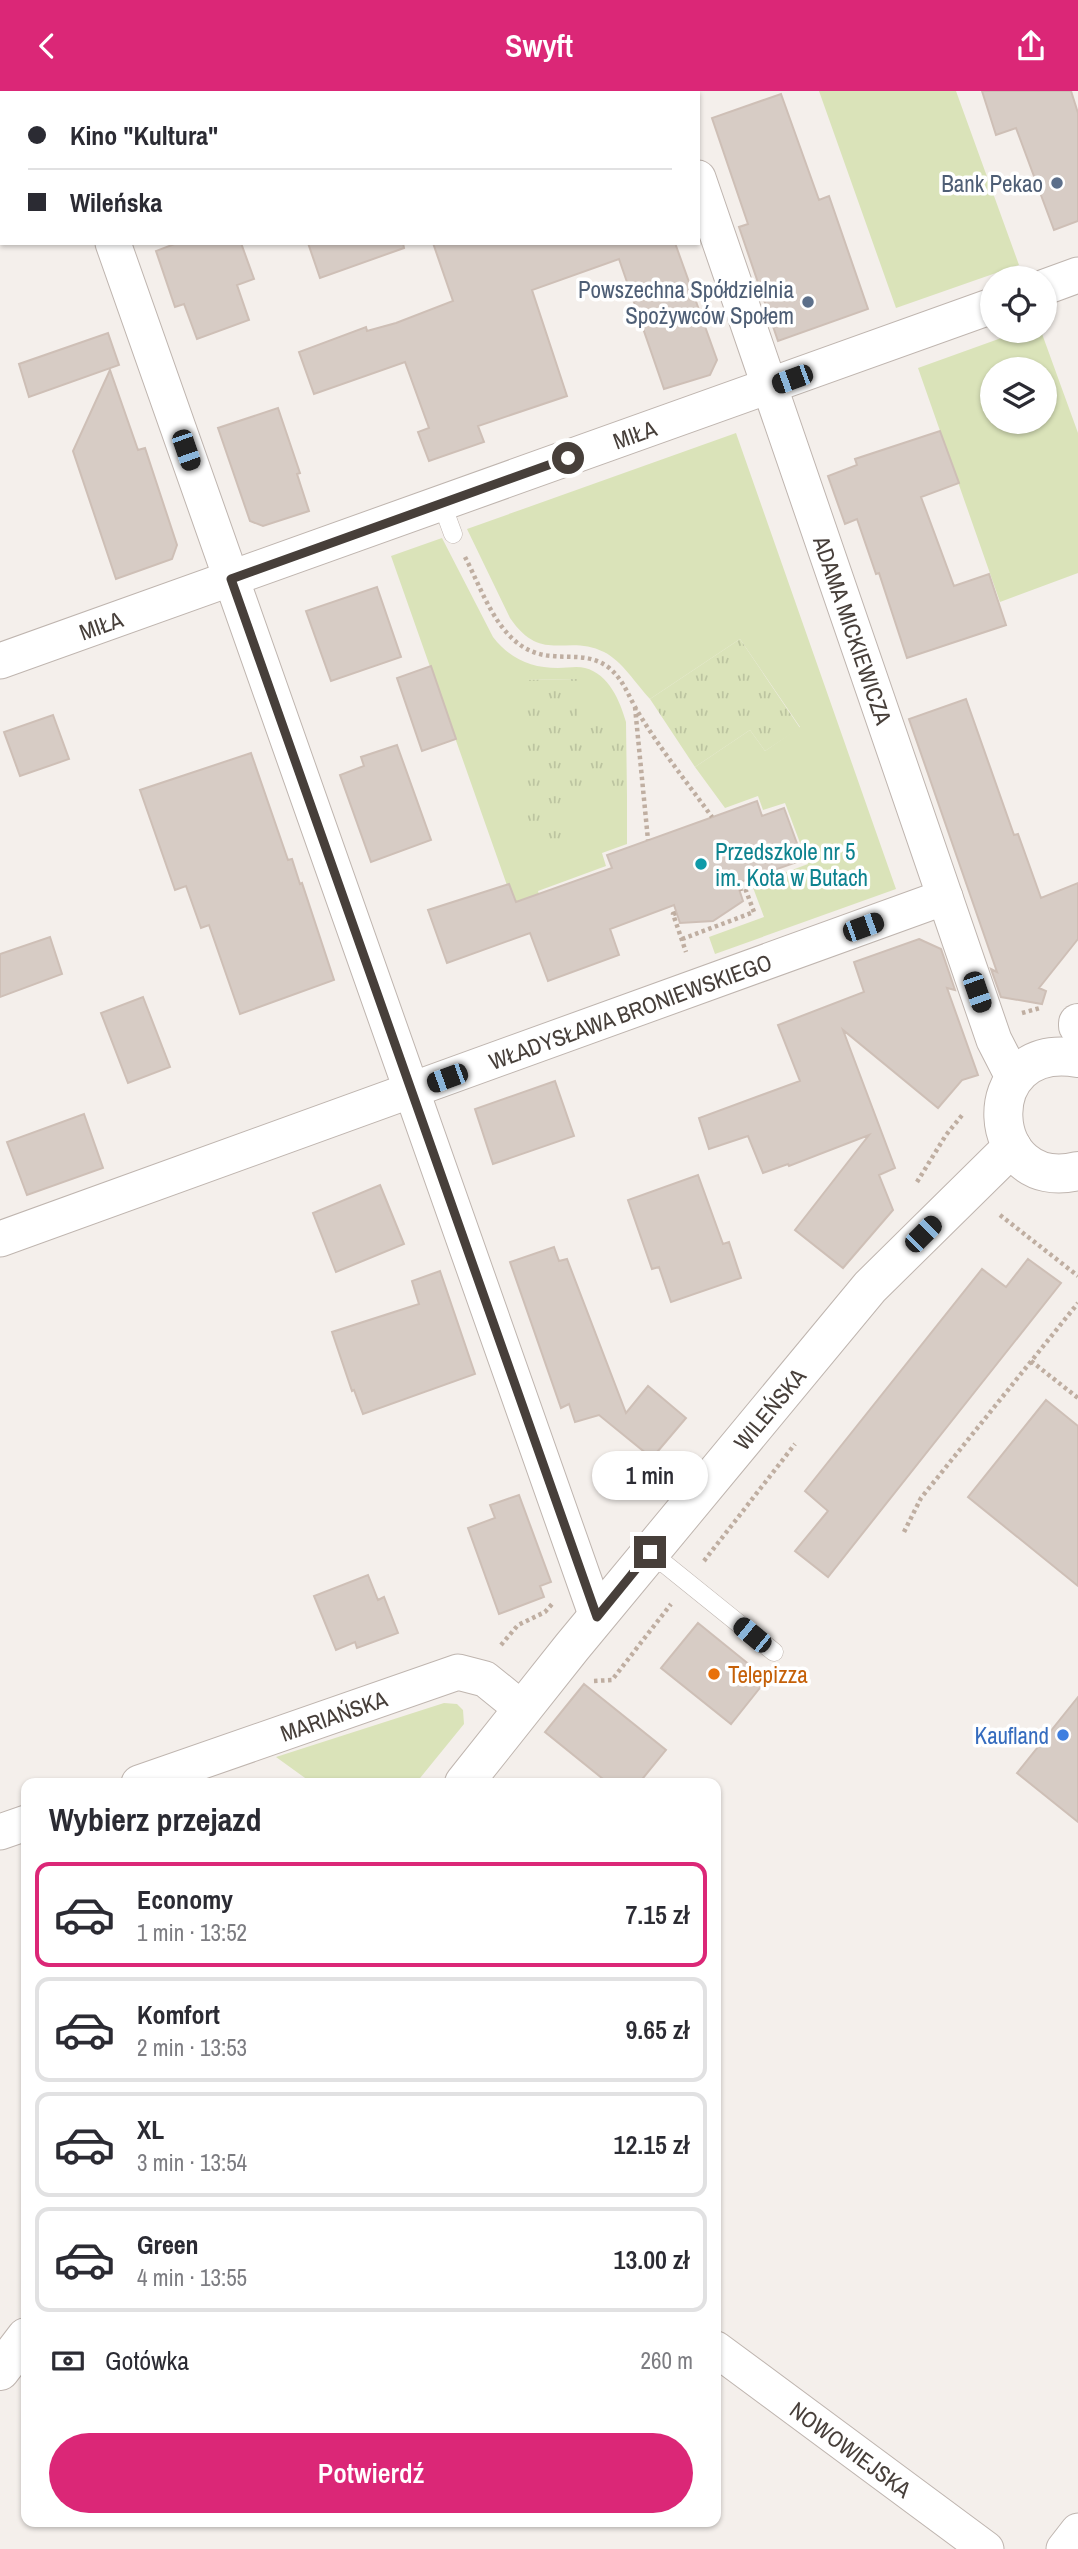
<!DOCTYPE html>
<html lang="pl">
<head>
<meta charset="utf-8">
<style>
  body { margin:0; font-family:"Archivo Narrow",sans-serif; background:#f7f7f7; color:#2b2b33; height:100vh; display:flex; flex-direction:column; font-size:26px; white-space:nowrap }
  * { box-sizing:border-box; margin:0 }
  p { font-size:23px; color:#7c7c81 }
  .icon { flex:none; width:38px; height:38px; fill:none; stroke:currentColor; stroke-width:2; stroke-linecap:round; stroke-linejoin:round }
  .map { position:relative; flex:1; overflow:hidden }
  .details { position:absolute; left:21px; top:1687px; width:700px; height:749px; display:flex; flex-direction:column; background:#fff; border-radius:14px; box-shadow:0 2px 5px #0004 }
  .details>* { flex:none }
  .banner { position:absolute; left:0px; top:0px; width:700px; height:154px; box-shadow:0 2px 5px #0004; display:grid; align-content:center; height:154px; padding:0 28px; background:#fff }
  .buttons { position:absolute; left:980px; top:175px; display:grid; gap:14px }
  .buttons a { display:grid; place-items:center; width:77px; height:77px; border-radius:50%; background:#fff; box-shadow:0 2px 5px #0004; font-size:35px }
  .end { position:absolute; width:32px; height:32px; margin:-16px; border:9px solid #473f3a; background:#fff; box-shadow:0 0 0 4px #fff }
  .from { border-radius:50% }
  .bubble { position:absolute; height:49px; border-radius:24px; background:#fff; box-shadow:0 2px 5px #0004; font-size:23px; font-weight:600; line-height:49px; text-align:center }
  .car { position:absolute; width:21px; height:42px; margin:-21px -10px; border-radius:9px; box-shadow:0 0 5px 2px #0007; background:linear-gradient(#222 24%,#8ab4d8 0 40%,#222 0 76%,#8ab4d8 0 86%,#222 0) }
  .banner b { display:flex; align-items:center; gap:24px; height:66px; font-size:26px }
  .banner b+b { border-top:2px solid #e1e1e2 }
  .banner i { width:18px; height:18px; background:#2b2b33 }
  ul { padding:0; list-style:none }
  li { display:flex; align-items:center; gap:21px; height:105px; margin:0 14px 10px; padding:0 14px; border:4px solid #e1e1e2; border-radius:14px }
  li div { flex:1 }
  li b { display:block; font-size:26px }
  li em { font-style:normal; font-weight:600 }
  li.active { border-color:#db2777 }
  li>.icon { width:63px; height:63px; stroke-width:1.5 }
  h2 { padding:0 28px; font-size:32px; line-height:84px }
  .pay { display:flex; align-items:center; gap:18px; height:77px; padding:0 28px; font-size:26px }
  .pay p { margin-inline-start:auto }
  .button { display:flex; gap:14px; margin-top:auto; padding:14px 28px }
  .button a { flex:1; height:80px; border-radius:42px; background:#db2777; color:#fff; font-size:28px; font-weight:600; line-height:80px; text-align:center }
  header { display:flex; justify-content:space-between; align-items:center; height:91px; padding:0 28px; background:#db2777; color:#fff; font-size:32px; font-weight:600 }
  .map>svg:first-child { display:block }
</style>
</head>
<body>
<header><svg class="icon" aria-label="back" viewBox="0 0 24 24"><path d="M15 5l-7 7 7 7"/></svg>Swyft<svg class="icon" aria-label="share" viewBox="0 0 24 24"><path d="M12 15V3M7 8l5-5 5 5M5 13v7h14v-7"/></svg></header>
<div class="map">
<svg width="1078" height="2458" viewBox="0 0 1078 2458">
  <defs>
    <pattern id="park-tufts" width="24" height="20" patternUnits="userSpaceOnUse" patternTransform="scale(1.75)"><rect width="24" height="20" fill="#dae3b9"/><path d="M3 7l-1-3M5 7V3M7 7l1-3M15 17l-1-3M17 17v-4M19 17l1-3" fill="none" stroke="#bcc4a0"/></pattern>
  </defs>
  <rect width="100%" height="100%" fill="#f4efeb"/>
  <path fill="#dae3b9" fill-rule="evenodd" d="M819,0H956L1019,174L896,217Z
    M1021,240H1041L1078,342V482L1000,511L918,277ZM992,278H1045V331H992Z
    M736,342L896,798L715,863L709,846L764,826L752,794L808,773L785,712L763,719L758,705L725,717L695,676L750,639L765,660L800,636L740,548L650,608C636,593 622,570 604,561C567,542 542,574 510,527L467,438Z
    M442,447L493,546C510,568 531,577 558,577C567,577 577,575 585,577C609,583 620,610 626,631H578V588L526,589L568,705H627V753L602,762L606,775L538,800L541,809L515,817L391,465Z
    M444,1612L457,1613L463,1619L464,1633L416,1692H312L276,1666Z"/>
  <path fill="url(#park-tufts)" d="M740,548L800,637L765,660L750,639L695,676L650,608Z
    M578,588V631H626L627,705H568L569,756L528,757L526,589Z"/>
  <path fill="#d7ccc5" stroke="#cebfb6" stroke-width="2" d="M982,0H1071L1078,22V130L1054,139L1016,37L996,44Z
    M781,3L819,109L829,105L868,218L778,250L739,136L748,133L712,27Z
    M177,152H241L254,188L237,194L249,229L197,248L184,213L175,216L156,160Z
    M308,152H403L404,157L320,187Z
    M433,152H675L717,269L710,284L664,298L619,168L532,199L567,305L478,335L484,351L429,370L418,341L429,337L405,271L314,303L299,261L366,236L367,240L396,232L453,210Z
    M108,242L119,274L29,306L19,273Z
    M110,279L138,359L145,357L177,454L172,468L116,488L73,360Z
    M278,317L300,382L297,383L309,420L263,435L250,430L218,337Z
    M940,340L959,392L921,406L954,495L989,483L1006,534L907,567L879,482L876,483L857,428L845,433L828,385L857,374L855,368Z
    M377,496L401,566L331,590L306,520Z
    M431,575L456,648L422,660L397,587Z
    M966,608L1014,744L1018,743L1041,807L1078,792V848L1039,897L1046,900L1042,913L1001,906L991,878L997,881L909,628Z
    M53,624L69,668L20,685L4,641Z
    M397,654L431,749L371,771L340,684L364,675L361,666Z
    M251,662L288,769L292,768L300,793L302,792L334,889L240,923L209,834L201,837L186,795L175,799L140,699Z
    M757,710L762,725L784,717L803,769L737,792L743,810L713,830L680,832L674,814L610,838L619,864L548,890L530,842L447,872L428,819L509,793L516,811L612,777L607,764Z
    M50,846L62,883L0,906V863Z
    M919,848L941,858L955,899L947,897L978,984L962,989L938,1017L843,939L895,1077L879,1084L893,1119L843,1177L795,1139L869,1044L789,1075L788,1073L763,1082L748,1045L709,1058L699,1027L800,990L778,934L864,901L854,871Z
    M143,906L170,976L128,992L101,922Z
    M555,990L574,1045L493,1073L475,1018Z
    M84,1023L103,1077L27,1104L7,1051Z
    M698,1084L723,1153L729,1151L741,1187L671,1211L659,1176L652,1178L628,1109Z
    M380,1094L404,1153L336,1181L313,1122Z
    M554,1156L559,1170L567,1168L626,1322L648,1295L686,1327L652,1367L599,1324L575,1331L569,1313L561,1317L510,1171Z
    M1028,1168L1061,1192L828,1486L795,1460L828,1420L805,1400L982,1178L1006,1196Z
    M440,1180L475,1283L363,1323L354,1299L352,1300L332,1241L419,1213L412,1190Z
    M1046,1309L1078,1335V1495L968,1406Z
    M519,1404L551,1491L540,1495L544,1506L499,1523L468,1437L495,1427L490,1414Z
    M368,1484L378,1509L384,1506L398,1542L357,1557L355,1551L336,1559L314,1505Z
    M698,1532L767,1588L731,1633L661,1577Z
    M584,1593L666,1659L639,1692H608L545,1641Z
    M1078,1606V1731L1017,1682Z"/>
  <g fill="none" stroke-linecap="round" stroke-linejoin="round">
    <g stroke="#bfb5af" stroke-width="19">
      <path id="service" d="M442,413L453,443
        M650,1461L774,1561"/>
    </g>
    <g stroke="#bfb5af" stroke-width="37">
      <g id="minor">
        <path d="M60,0L61,2"/>
        <path d="M668,0L669,2"/>
        <path id="s1" d="M698,87L994,949L1014,988"/>
        <path d="M113,152L597,1526"/>
        <path d="M1045,196L1078,184"/>
        <path id="s2" d="M0,570L992,215"/>
        <path id="s3" d="M0,1148L945,806"/>
        <path id="s4" d="M139,1692L458,1581L485,1588L522,1618"/>
        <path d="M0,1741L26,1732"/>
        <path id="s5" d="M716,2258L986,2458"/>
        <path d="M1064,2458L1078,2440"/>
      </g>
    </g>
    <g stroke="#bfb5af" stroke-width="40">
      <g id="tertiary">
        <path d="M1078,932V935"/>
        <path d="M1078,967C973,949 984,1104 1078,1080"/>
        <path id="s6" d="M464,1692L572,1556L870,1196L1012,1056"/>
        <path d="M0,2280L26,2246"/>
      </g>
    </g>
    <path stroke="#bfaea1" stroke-width="4.5" stroke-dasharray="3.5 3.5" stroke-linecap="butt" d="M465,466C485,504 501,562 552,565C572,567 590,563 608,576C622,587 627,601 635,616C657,654 686,690 712,726
      M635,616L648,749
      M676,822L673,823L686,861
      M682,848L754,821L745,797L739,798
      M1022,922L1040,917
      M917,1091L946,1044L963,1023
      M1000,1124L1078,1185
      M1031,1270L1078,1307
      M904,1441L921,1407L1078,1212
      M704,1470L795,1353
      M501,1554L518,1534L545,1521L553,1512
      M594,1590L612,1589L671,1513"/>
    <use href="#service" stroke="#fff" stroke-width="18"/>
    <use href="#minor" stroke="#fff" stroke-width="35"/>
    <use href="#tertiary" stroke="#fff" stroke-width="38"/>
  </g>
  <g fill="none" stroke-linecap="round" stroke-linejoin="round">
    <path stroke="#473f3a" stroke-width="9" d="M568,367L231,488L597,1526L650,1461"/>
  </g>
  <g fill="#5c6f8a" stroke="#fff" stroke-width="2.5">
    <circle cx="1057" cy="92" r="7"/>
    <circle cx="808" cy="211" r="7"/>
  </g>
  <circle fill="#0f9aa8" stroke="#fff" stroke-width="2.5" cx="701" cy="773" r="7"/>
  <circle fill="#e8710a" stroke="#fff" stroke-width="2.5" cx="714" cy="1583" r="7"/>
  <circle fill="#3f7fe0" stroke="#fff" stroke-width="2.5" cx="1063" cy="1644" r="7"/>
  <g text-anchor="middle" dominant-baseline="central" stroke-width="7" stroke-linejoin="round" paint-order="stroke">
    <g font-size="23" fill="#4e5e75" stroke="#fff" text-anchor="end">
      <text x="1043" y="92">Bank Pekao</text>
      <text x="794" y="198">Powszechna Spółdzielnia<tspan x="794" dy="26">Spożywców Społem</tspan></text>
    </g>
    <g font-size="23" fill="#473f3a" stroke="#fff">
      <text stroke="none"><textPath href="#s2" startOffset="674">MIŁA</textPath></text>
      <text stroke="none"><textPath href="#s2" startOffset="107">MIŁA</textPath></text>
      <text stroke="none"><textPath href="#s1" startOffset="478">ADAMA MICKIEWICZA</textPath></text>
      <text stroke="none"><textPath href="#s3" startOffset="670">WŁADYSŁAWA BRONIEWSKIEGO</textPath></text>
      <text stroke="none"><textPath href="#s6" startOffset="483">WILEŃSKA</textPath></text>
      <text stroke="none"><textPath href="#s4" startOffset="206">MARIAŃSKA</textPath></text>
      <text stroke="none"><textPath href="#s5" startOffset="168">NOWOWIEJSKA</textPath></text>
    </g>
    <g font-size="23" fill="#0d838f" stroke="#fff" text-anchor="start">
      <text x="715" y="760">Przedszkole nr 5<tspan x="715" dy="26">im. Kota w Butach</tspan></text>
    </g>
    <g font-size="23" fill="#c56008" stroke="#fff" text-anchor="start">
      <text x="728" y="1583">Telepizza</text>
    </g>
    <g font-size="23" fill="#366cbe" stroke="#fff" text-anchor="end">
      <text x="1049" y="1644">Kaufland</text>
    </g>
  </g>
</svg>
<div class="buttons">
<a><svg class="icon" aria-label="locate" viewBox="0 0 24 24"><circle cx="12" cy="12" r="6"/><path d="M12 2v4M12 18v4M2 12h4M18 12h4"/></svg></a>
<a><svg class="icon" aria-label="layers" viewBox="0 0 24 24"><path d="M12 4l9 5-9 5-9-5zM3 14l9 5 9-5"/></svg></a>
</div>
<i class="end from" style="left:568px;top:367px"></i>
<i class="end" style="left:650px;top:1461px"></i>
<div class="bubble" style="left:592px;top:1360px;width:116px">1 min</div>
<i class="car" style="left:792px;top:288px;rotate:250deg"></i>
<i class="car" style="left:186px;top:359px;rotate:161deg"></i>
<i class="car" style="left:863px;top:836px;rotate:70deg"></i>
<i class="car" style="left:977px;top:901px;rotate:161deg"></i>
<i class="car" style="left:447px;top:987px;rotate:250deg"></i>
<i class="car" style="left:923px;top:1143px;rotate:45deg"></i>
<i class="car" style="left:752px;top:1544px;rotate:309deg"></i>
<div class="banner">
<b><i class="from"></i>Kino &quot;Kultura&quot;</b>
<b><i></i>Wileńska</b>
</div>
<section class="details">
<h2>Wybierz przejazd</h2>
<ul>
<li class="active"><svg class="icon" aria-label="car" viewBox="0 0 24 24"><path d="M5 17H2v-5l4-1 3-4h7l3 4 3 1v5h-3M9 17h6M6 11h13"/><circle cx="7" cy="17" r="2"/><circle cx="17" cy="17" r="2"/></svg><div><b>Economy</b><p>1 min · 13:52</p></div><em>7.15 zł</em></li>
<li><svg class="icon" aria-label="car" viewBox="0 0 24 24"><path d="M5 17H2v-5l4-1 3-4h7l3 4 3 1v5h-3M9 17h6M6 11h13"/><circle cx="7" cy="17" r="2"/><circle cx="17" cy="17" r="2"/></svg><div><b>Komfort</b><p>2 min · 13:53</p></div><em>9.65 zł</em></li>
<li><svg class="icon" aria-label="car" viewBox="0 0 24 24"><path d="M5 17H2v-5l4-1 3-4h7l3 4 3 1v5h-3M9 17h6M6 11h13"/><circle cx="7" cy="17" r="2"/><circle cx="17" cy="17" r="2"/></svg><div><b>XL</b><p>3 min · 13:54</p></div><em>12.15 zł</em></li>
<li><svg class="icon" aria-label="car" viewBox="0 0 24 24"><path d="M5 17H2v-5l4-1 3-4h7l3 4 3 1v5h-3M9 17h6M6 11h13"/><circle cx="7" cy="17" r="2"/><circle cx="17" cy="17" r="2"/></svg><div><b>Green</b><p>4 min · 13:55</p></div><em>13.00 zł</em></li>
</ul>
<div class="pay"><svg class="icon" aria-label="cash" viewBox="0 0 24 24"><path d="M3 7h18v10H3z"/><circle cx="12" cy="12" r="2"/></svg>Gotówka<p>260 m</p></div>
<div class="button"><a>Potwierdź</a></div>
</section>
</div>
</body>
</html>
